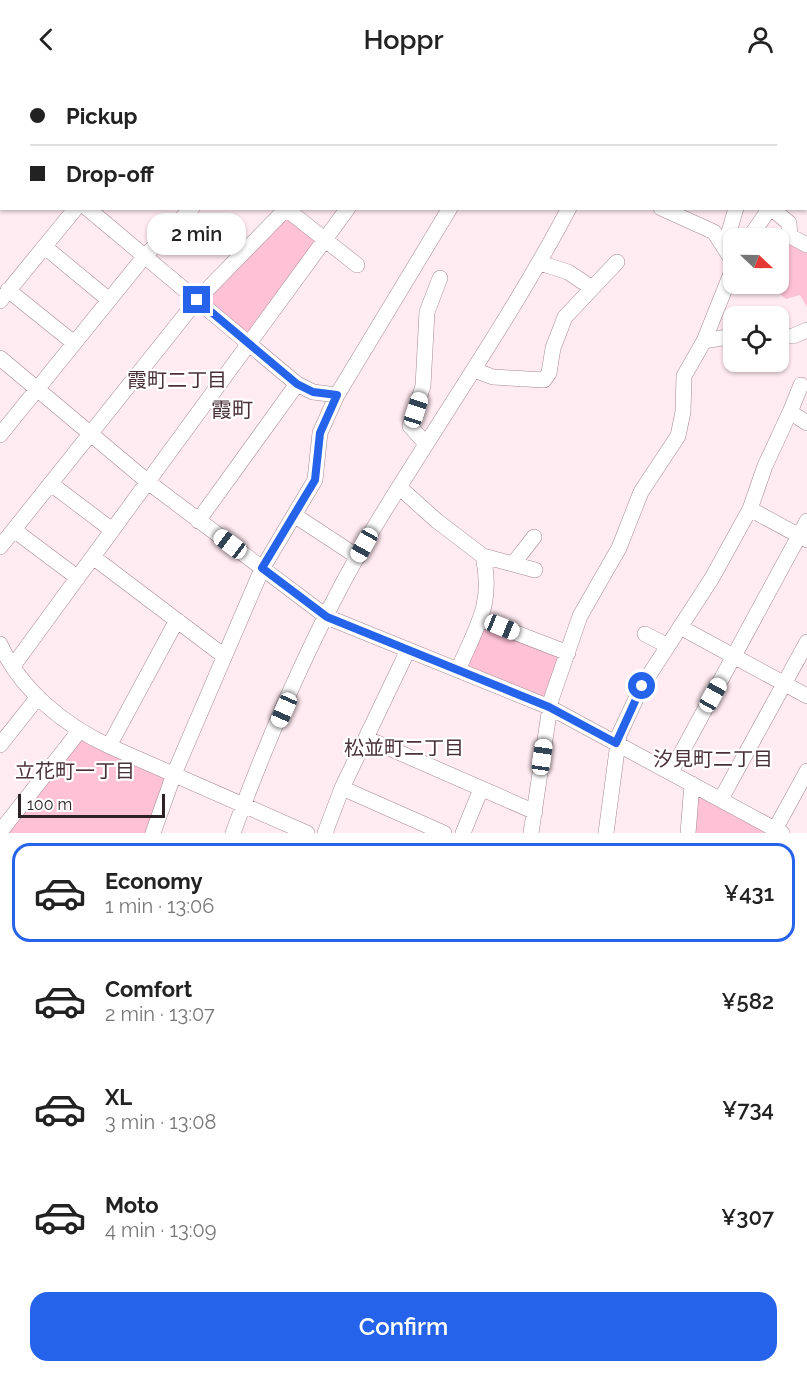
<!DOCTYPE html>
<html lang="en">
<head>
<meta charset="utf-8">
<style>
  body { margin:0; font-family:Raleway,"Noto Sans JP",sans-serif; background:#f2f2f2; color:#222; height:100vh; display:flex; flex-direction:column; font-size:22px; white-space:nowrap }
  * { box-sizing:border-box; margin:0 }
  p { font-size:20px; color:#767676 }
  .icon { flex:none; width:33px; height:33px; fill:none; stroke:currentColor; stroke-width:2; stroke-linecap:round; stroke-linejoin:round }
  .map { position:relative; height:755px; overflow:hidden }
  .panel { display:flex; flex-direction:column; background:#fff; flex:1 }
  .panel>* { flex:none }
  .top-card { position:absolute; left:0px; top:0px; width:807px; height:132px; box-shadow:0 2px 4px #0004; display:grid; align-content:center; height:132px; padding:0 30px; background:#fff }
  .needle { width:39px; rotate:112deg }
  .tools { position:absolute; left:723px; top:150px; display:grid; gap:12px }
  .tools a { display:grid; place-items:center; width:66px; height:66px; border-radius:12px; background:#fff; box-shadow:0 2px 4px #0004; font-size:30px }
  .scale { position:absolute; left:18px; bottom:15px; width:147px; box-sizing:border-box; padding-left:6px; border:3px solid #2c2124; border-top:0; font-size:16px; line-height:21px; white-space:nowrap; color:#2c2124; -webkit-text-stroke:4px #fff; paint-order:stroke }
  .end { position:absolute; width:27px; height:27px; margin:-14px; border:8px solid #2563eb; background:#fff; box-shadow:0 0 0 3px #fff }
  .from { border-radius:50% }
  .bubble { position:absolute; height:42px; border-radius:18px; background:#fff; box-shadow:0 2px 4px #0004; font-size:20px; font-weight:600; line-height:42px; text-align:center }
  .car { position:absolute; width:18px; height:36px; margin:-18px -9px; border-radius:8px; box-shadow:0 0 4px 2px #0007; background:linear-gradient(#fff 24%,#345 0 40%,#fff 0 76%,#345 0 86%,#fff 0) }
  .top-card b { display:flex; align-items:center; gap:21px; height:57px; font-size:22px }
  .top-card b+b { border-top:2px solid #e0e0e0 }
  .top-card i { width:15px; height:15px; background:#222 }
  ul { padding:10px 0 0; list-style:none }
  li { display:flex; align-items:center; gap:18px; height:99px; margin:0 12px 9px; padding:0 18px; border:3px solid transparent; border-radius:18px }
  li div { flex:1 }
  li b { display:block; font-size:22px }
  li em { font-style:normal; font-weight:600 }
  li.selected { border-color:#2563eb }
  li>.icon { width:54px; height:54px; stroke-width:1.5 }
  .cta { display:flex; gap:12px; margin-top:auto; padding:12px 30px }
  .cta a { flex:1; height:69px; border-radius:18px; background:#2563eb; color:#fff; font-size:24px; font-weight:600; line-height:69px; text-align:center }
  header { display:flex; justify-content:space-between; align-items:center; height:78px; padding:0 30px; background:#fff; font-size:27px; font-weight:600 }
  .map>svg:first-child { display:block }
</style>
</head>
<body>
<header><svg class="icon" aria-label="back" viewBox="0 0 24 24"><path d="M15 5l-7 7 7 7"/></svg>Hoppr<svg class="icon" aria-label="person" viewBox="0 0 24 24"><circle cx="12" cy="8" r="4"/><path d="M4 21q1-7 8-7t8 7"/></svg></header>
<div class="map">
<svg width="807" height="755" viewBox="0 0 807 755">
  <rect width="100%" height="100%" fill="#ffebf1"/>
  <path fill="#fec1d5" d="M284,138L321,167L249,262L201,225Z
    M779,161L807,174V229L800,217L786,221L768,206H778Z
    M480,547L561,579L546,620L542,621L466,590Z
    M83,662L167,699L149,755H6L78,663Z
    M700,716L765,751L766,755H693L696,718Z"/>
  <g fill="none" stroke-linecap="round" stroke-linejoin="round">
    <g stroke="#a58891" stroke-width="16">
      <path id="minor" d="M132,0L133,2
        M378,0L379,2
        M502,0V2
        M87,2L89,0
        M150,2L153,0
        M318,2L320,0
        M633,2L634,0
        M683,2L684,0
        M0,27L2,25
        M0,90L2,89
        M806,106L807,105
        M87,130L297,306L313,314L337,317
        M285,130L357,187
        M661,130L714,154L734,185
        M771,130L789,145L790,158L807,167
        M749,160L770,130
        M725,168L736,130
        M45,169L109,222
        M540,185L568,194L592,210
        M8,212L74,265
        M0,223L76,130
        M778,258H793L807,252
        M704,263L734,258
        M0,280L148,404L327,539L549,629L782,755
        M474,292L493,299L544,302L549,295L553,270L565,239L617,184
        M790,334L801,307
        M0,357L144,179L192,130
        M426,366L410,348L423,308L427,234L440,200
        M51,406L112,452
        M399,409L437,443L483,478C494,527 476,549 458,592
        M750,431L807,462
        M294,437L358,479
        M198,443L297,306
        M14,452L78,500
        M0,469L197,222L286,131
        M483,478L535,492
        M93,479L224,578
        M513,486L534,459
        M480,541L568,575
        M680,549L807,618
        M645,556L668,568
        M0,566C21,612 64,647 109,668L307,755
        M13,588L348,130
        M366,660L535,734
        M0,667L38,619
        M109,668L177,542
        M671,694L807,443
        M342,710L444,755
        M721,721L807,564
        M0,754L80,652
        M153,755L174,696L262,491L315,402L320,355L337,317L450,130
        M233,755C270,654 317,546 372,453C437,345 510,242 569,130
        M325,755L342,710L408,572
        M463,755L481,711
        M531,755L551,622L580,538L619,470L641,414L678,358L683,334L684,298L704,263L734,188
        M606,755L619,657L642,608L712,500L750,431L765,388L790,334L807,345
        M688,755L692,706
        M773,755L807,693"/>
    </g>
    <use href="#minor" stroke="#fff" stroke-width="15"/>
  </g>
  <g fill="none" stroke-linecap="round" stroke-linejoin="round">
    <path stroke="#2563eb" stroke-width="8" d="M197,222L297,306L313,314L337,317L320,355L315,402L262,490L327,539L549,629L616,665L642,608"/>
  </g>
  <g text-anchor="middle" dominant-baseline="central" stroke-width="4.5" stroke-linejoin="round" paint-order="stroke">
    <g font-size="20" fill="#493139" stroke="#fff">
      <text x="177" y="302">霞町二丁目</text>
      <text x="404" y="670">松並町二丁目</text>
      <text x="713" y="681">汐見町二丁目</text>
      <text x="75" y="693">立花町一丁目</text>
    </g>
    <g font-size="21" fill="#493139" stroke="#fff">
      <text x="232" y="331">霞町</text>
    </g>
  </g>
</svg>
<div class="tools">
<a><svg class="needle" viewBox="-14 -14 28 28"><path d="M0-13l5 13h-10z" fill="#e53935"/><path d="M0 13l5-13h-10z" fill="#767676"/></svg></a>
<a><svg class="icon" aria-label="locate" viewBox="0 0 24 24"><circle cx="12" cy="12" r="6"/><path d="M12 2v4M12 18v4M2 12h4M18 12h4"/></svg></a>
</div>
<div class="scale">100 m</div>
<i class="end from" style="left:642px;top:608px"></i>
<i class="end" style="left:197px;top:222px"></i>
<div class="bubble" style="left:147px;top:135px;width:99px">2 min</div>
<i class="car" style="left:416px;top:332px;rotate:18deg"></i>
<i class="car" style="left:230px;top:466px;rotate:307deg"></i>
<i class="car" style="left:364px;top:467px;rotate:209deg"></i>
<i class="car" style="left:502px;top:549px;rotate:112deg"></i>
<i class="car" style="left:713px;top:617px;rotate:29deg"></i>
<i class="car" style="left:284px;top:632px;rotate:204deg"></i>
<i class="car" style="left:542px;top:679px;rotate:8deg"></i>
<div class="top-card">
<b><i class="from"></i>Pickup</b>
<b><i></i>Drop-off</b>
</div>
</div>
<section class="panel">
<ul>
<li class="selected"><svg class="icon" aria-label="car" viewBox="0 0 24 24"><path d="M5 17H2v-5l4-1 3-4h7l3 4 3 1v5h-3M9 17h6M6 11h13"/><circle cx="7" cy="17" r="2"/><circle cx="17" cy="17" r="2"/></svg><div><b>Economy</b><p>1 min · 13:06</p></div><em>¥431</em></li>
<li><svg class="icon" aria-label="car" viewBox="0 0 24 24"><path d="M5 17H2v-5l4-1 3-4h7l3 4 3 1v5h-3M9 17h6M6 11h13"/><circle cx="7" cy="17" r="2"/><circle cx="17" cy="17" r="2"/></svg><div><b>Comfort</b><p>2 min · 13:07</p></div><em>¥582</em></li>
<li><svg class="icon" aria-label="car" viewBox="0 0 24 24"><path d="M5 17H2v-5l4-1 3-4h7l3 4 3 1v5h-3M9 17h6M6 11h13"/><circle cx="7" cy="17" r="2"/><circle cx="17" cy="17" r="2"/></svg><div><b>XL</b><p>3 min · 13:08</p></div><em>¥734</em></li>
<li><svg class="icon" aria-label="car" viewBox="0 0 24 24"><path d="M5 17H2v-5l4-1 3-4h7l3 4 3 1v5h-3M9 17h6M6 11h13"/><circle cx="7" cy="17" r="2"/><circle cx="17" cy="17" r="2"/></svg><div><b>Moto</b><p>4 min · 13:09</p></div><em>¥307</em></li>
</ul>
<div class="cta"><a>Confirm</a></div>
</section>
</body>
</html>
